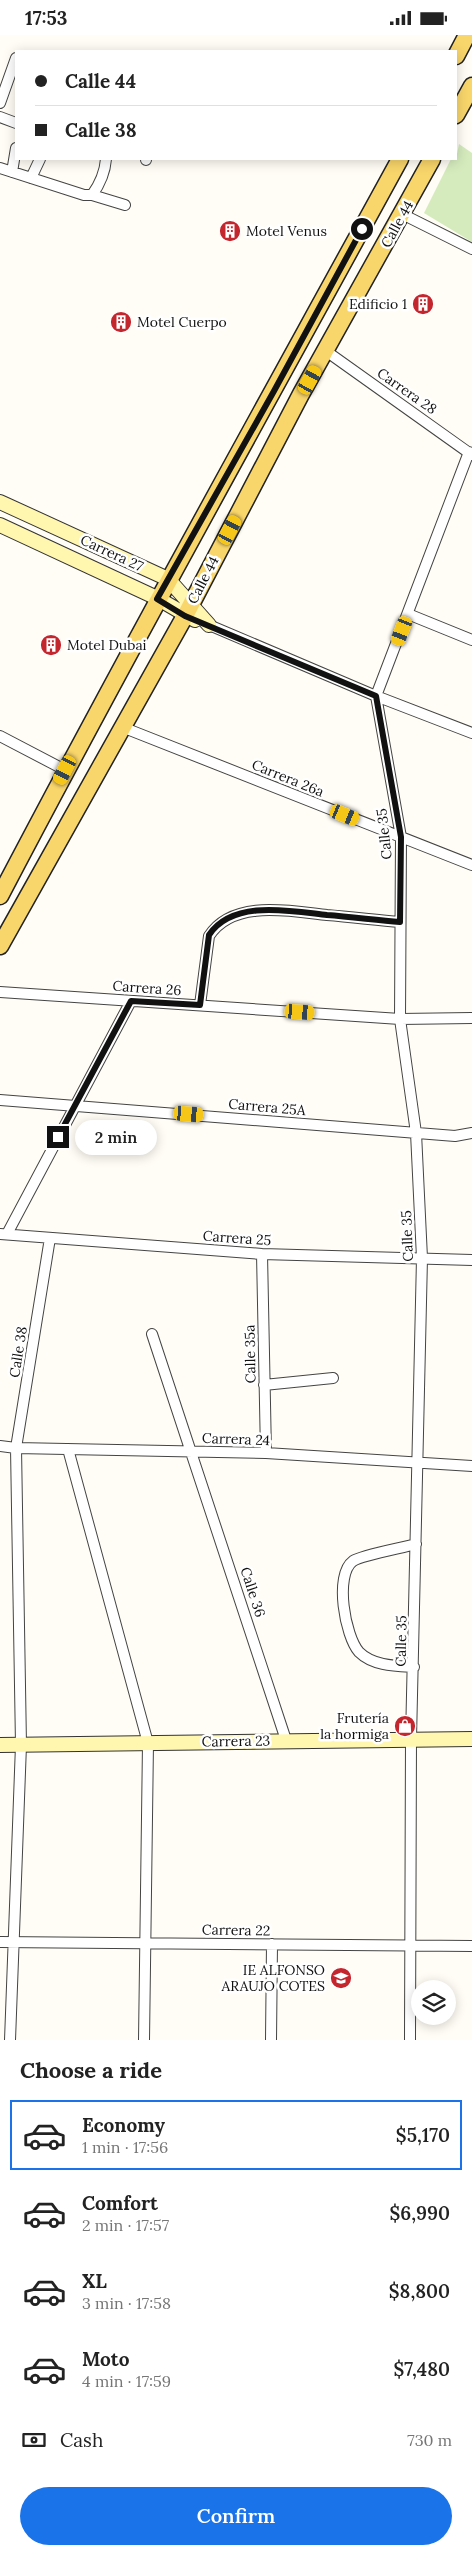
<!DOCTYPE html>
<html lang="en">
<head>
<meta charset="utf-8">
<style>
  body { margin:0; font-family:Lora,serif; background:#f6f6f6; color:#222; height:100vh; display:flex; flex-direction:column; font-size:19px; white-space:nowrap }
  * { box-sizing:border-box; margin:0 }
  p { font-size:16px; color:#767676 }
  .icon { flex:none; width:28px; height:28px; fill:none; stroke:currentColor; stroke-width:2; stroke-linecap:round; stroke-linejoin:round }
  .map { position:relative; height:2005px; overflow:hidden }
  .sheet { display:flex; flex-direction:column; background:#fff; flex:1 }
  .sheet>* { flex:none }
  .hud { position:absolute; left:15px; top:15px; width:442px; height:110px; border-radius:0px; box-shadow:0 2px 12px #0003; display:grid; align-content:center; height:110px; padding:0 20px; background:#fff }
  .fabs { position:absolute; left:411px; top:1945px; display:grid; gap:10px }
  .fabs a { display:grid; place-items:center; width:45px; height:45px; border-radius:50%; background:#fff; box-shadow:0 2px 12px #0003; font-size:25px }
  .end { position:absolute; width:22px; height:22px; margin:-11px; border:6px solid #111; background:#fff; box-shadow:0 0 0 2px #fff }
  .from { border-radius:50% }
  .bubble { position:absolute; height:35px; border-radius:18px; background:#fff; box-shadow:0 2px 12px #0003; font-size:16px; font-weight:600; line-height:35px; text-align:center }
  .car { position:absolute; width:15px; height:30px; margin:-15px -8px; border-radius:6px; box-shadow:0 0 4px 1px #0007; background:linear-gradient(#f5c518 24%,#345 0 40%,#f5c518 0 76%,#345 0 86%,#f5c518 0) }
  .hud b { display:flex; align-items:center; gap:18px; height:48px; font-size:19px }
  .hud b+b { border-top:1px solid #e0e0e0 }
  .hud i { width:12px; height:12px; background:#222 }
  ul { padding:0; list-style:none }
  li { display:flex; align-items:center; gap:15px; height:70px; margin:0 10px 8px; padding:0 10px; border:2px solid transparent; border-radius:0px }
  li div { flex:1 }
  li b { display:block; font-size:19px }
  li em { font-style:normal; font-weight:600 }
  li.active { border-color:#1a73e8 }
  li>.icon { width:45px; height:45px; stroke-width:1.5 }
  h2 { padding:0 20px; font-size:22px; line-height:60px }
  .pay { display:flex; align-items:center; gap:12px; height:55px; padding:0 20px; font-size:19px }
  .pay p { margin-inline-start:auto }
  .primary-button { display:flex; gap:10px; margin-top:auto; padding:10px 20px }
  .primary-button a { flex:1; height:58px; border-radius:30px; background:#1a73e8; color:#fff; font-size:20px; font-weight:600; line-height:58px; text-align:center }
  .status { display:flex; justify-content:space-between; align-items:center; height:35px; padding:0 25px; background:#fff; direction:ltr }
  .status svg { height:14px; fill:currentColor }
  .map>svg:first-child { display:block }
</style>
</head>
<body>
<div class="status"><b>17:53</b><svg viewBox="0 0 49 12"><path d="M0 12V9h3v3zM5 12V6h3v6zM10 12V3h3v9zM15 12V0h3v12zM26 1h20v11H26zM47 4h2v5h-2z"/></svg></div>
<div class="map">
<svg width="472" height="2005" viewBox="0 0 472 2005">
  <rect width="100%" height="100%" fill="#fffdf5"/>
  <path fill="#d5ebbd" d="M459,109L472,118V207L424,178L451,124H456Z"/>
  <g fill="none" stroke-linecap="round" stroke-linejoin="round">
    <g stroke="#444" stroke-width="12">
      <path id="street" d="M0,68L16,23
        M0,82L16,88
        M146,125V124
        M0,133L84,160H92C100,149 105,137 106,124
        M12,137L16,113
        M31,143L40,124
        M92,160L125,170
        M402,179L472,214
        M326,316L472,420
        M408,579L472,605
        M209,590L376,661L472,698
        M122,692L472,830
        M0,701L65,735
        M0,957L400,984L472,983
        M200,970L209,901C233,864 290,876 327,880C352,882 376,885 400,887
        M0,1065L455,1101L472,1098
        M0,1199L262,1219L472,1225
        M7,1199L131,966
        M262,1219L266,1418
        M152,1299L286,1705
        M264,1350L333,1343
        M0,1411L16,1413L266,1418L472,1431
        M68,1414L148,1708L144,2005
        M414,1632C396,1631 373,1631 359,1617C345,1601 334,1540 353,1526C362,1520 402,1513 416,1509
        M0,1907L472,1911
        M10,2005L21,1710L16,1413L50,1203
        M271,2005L272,1909
        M410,2005L411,1704L422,1223L416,1098L400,984L401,802L376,661L469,417"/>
    </g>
    <g stroke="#333" stroke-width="16">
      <path id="secondary" d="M0,467L168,544L209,590
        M0,490L157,563L195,585
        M0,1710L472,1704"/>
    </g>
    <g stroke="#222" stroke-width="19">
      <path id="primary" d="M456,21L467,0
        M456,80L472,51
        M0,861C130,613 266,369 400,124
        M0,911L185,581L301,359L432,124"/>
    </g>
    <use href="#street" stroke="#fff" stroke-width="10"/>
    <use href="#secondary" stroke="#fff6b0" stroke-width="14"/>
    <use href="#primary" stroke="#f9d66b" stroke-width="16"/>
  </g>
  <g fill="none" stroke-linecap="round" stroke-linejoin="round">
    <path stroke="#111" stroke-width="6" d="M58,1102L131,966L200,970L209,900C233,864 291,876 327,880C352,882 376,885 400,887L401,802L376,661L185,581L157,564L274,356L362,194"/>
  </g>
  <defs>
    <g id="building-disc" transform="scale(1.125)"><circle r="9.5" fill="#c4262e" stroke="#fff"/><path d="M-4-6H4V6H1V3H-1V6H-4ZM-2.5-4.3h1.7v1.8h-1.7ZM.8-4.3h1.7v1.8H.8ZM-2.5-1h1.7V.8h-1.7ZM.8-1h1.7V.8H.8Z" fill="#fff"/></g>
    <g id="shop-disc" transform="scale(1.125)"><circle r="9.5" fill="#c4262e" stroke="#fff"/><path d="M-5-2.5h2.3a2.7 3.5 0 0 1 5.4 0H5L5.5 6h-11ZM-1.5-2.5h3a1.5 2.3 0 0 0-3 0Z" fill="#fff"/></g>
    <g id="school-disc" transform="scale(1.125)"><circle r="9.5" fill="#c4262e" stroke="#fff"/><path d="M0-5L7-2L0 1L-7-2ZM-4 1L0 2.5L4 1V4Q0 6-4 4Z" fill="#fff"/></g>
  </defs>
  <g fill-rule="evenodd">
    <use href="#building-disc" x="230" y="196"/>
    <use href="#building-disc" x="423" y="269"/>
    <use href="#building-disc" x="121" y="287"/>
    <use href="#building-disc" x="51" y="610"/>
    <use href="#shop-disc" x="405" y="1691"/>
    <use href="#school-disc" x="341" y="1943"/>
  </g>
  <g text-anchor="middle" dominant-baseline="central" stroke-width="5" stroke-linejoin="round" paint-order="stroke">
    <g font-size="14" fill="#111" stroke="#fff">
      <text transform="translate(397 189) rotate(-61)">Calle 44</text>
      <text transform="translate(407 356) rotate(35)">Carrera 28</text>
      <text transform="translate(112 518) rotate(25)">Carrera 27</text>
      <text transform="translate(203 545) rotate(-63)">Calle 44</text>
      <text transform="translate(288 743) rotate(22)">Carrera 26a</text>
      <text transform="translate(384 799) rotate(-96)">Calle 35</text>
      <text transform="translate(147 953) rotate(4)">Carrera 26</text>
      <text transform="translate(267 1072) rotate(5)">Carrera 25A</text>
      <text transform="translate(407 1201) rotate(-92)">Calle 35</text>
      <text transform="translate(237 1203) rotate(4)">Carrera 25</text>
      <text transform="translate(18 1317) rotate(-81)">Calle 38</text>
      <text transform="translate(250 1319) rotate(-91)">Calle 35a</text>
      <text transform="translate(236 1404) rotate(2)">Carrera 24</text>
      <text transform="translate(253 1557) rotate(72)">Calle 36</text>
      <text transform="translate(401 1606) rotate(-89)">Calle 35</text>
      <text transform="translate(236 1706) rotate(-1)">Carrera 23</text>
      <text transform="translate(236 1895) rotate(1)">Carrera 22</text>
    </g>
    <g font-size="14" fill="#111" stroke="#fff" text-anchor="start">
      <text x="246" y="196">Motel Venus</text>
      <text x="407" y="269" text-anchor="end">Edificio 1</text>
      <text x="137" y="287">Motel Cuerpo</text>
      <text x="67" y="610">Motel Dubai</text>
      <text x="389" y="1683" text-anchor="end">Frutería<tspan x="389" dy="16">la hormiga</tspan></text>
      <text x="325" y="1935" text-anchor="end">IE ALFONSO<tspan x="325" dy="16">ARAUJO COTES</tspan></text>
    </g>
  </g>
</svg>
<div class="fabs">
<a><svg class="icon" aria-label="layers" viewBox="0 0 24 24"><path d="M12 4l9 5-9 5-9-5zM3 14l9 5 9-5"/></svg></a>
</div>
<i class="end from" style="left:362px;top:194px"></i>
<i class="end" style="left:58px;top:1102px"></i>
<div class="bubble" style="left:75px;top:1085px;width:82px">2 min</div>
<i class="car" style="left:310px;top:345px;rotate:29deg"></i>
<i class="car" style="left:230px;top:495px;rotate:28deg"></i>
<i class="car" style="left:402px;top:596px;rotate:201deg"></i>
<i class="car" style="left:65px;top:735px;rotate:207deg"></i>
<i class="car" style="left:345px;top:780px;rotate:112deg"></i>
<i class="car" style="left:300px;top:977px;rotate:94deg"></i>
<i class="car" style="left:189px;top:1079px;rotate:95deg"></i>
<div class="hud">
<b><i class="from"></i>Calle 44</b>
<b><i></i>Calle 38</b>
</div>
</div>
<section class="sheet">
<h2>Choose a ride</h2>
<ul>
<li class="active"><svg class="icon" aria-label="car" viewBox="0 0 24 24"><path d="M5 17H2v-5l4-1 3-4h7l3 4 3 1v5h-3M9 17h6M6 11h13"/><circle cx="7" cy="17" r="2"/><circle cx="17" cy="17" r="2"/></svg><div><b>Economy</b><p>1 min · 17:56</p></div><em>$5,170</em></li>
<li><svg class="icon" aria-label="car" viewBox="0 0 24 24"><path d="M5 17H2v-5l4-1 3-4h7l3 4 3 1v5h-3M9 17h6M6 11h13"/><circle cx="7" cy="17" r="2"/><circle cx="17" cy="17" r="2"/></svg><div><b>Comfort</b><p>2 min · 17:57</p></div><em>$6,990</em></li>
<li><svg class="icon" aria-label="car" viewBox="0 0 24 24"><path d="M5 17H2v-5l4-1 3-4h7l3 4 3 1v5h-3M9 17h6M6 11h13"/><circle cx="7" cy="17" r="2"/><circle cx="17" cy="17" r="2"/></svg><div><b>XL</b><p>3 min · 17:58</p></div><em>$8,800</em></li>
<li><svg class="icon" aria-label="car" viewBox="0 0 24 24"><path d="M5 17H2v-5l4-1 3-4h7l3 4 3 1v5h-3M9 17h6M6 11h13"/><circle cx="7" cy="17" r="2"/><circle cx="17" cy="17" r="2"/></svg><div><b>Moto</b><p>4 min · 17:59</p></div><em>$7,480</em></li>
</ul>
<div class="pay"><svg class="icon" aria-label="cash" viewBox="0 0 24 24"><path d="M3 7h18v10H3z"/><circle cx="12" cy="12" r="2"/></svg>Cash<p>730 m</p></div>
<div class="primary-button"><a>Confirm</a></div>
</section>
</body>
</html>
